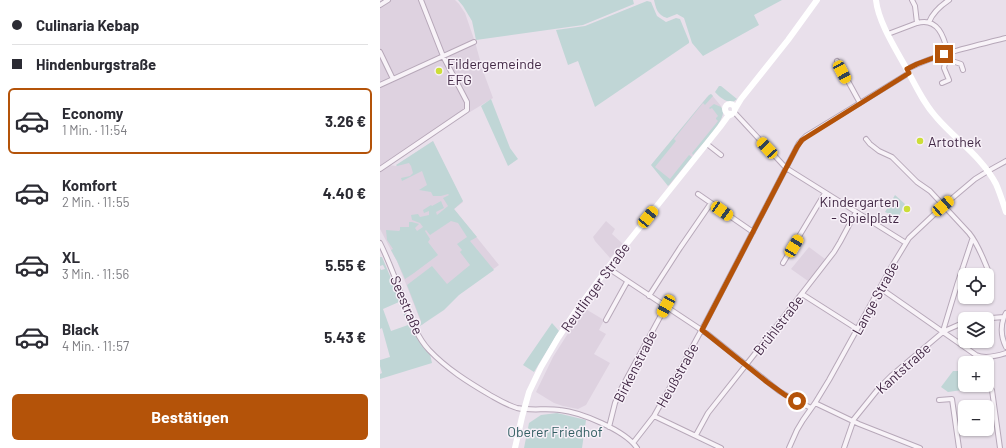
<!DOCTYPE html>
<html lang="de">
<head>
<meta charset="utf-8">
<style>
  body { margin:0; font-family:Barlow,sans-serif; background:#f2f2f3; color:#2b2b33; height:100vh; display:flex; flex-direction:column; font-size:15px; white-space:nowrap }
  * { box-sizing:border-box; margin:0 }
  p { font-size:13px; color:#7c7c81 }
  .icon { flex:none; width:22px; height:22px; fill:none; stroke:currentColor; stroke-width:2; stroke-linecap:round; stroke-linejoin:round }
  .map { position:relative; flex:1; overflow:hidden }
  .drawer { display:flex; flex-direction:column; background:#fff; width:380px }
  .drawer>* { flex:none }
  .hud { display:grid; align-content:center; height:88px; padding:0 12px; background:#fff }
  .controls { position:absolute; left:578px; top:268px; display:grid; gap:8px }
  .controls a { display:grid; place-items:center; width:36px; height:36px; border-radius:6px; background:#fff; box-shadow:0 1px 3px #0004; font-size:20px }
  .end { position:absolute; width:18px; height:18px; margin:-9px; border:5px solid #b45309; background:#fff; box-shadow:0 0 0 2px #fff }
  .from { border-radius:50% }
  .car { position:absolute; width:12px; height:24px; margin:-12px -6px; border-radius:5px; box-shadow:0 0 3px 1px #0007; background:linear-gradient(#f5c518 24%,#345 0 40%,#f5c518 0 76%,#345 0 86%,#f5c518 0) }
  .hud b { display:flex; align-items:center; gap:14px; height:38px; font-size:15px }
  .hud b+b { border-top:1px solid #e1e1e2 }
  .hud i { width:10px; height:10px; background:#2b2b33 }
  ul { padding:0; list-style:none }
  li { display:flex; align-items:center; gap:12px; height:66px; margin:0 8px 6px; padding:0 4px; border:2px solid transparent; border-radius:6px }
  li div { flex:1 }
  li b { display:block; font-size:15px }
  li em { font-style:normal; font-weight:700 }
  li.active { border-color:#b45309 }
  li>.icon { width:36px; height:36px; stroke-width:1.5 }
  .cta { display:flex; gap:8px; margin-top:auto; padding:8px 12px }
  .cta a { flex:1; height:46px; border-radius:6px; background:#b45309; color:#fff; font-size:16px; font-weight:700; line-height:46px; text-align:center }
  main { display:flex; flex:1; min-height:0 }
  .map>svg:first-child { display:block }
</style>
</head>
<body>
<main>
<section class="drawer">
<div class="hud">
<b><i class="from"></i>Culinaria Kebap</b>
<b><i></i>Hindenburgstraße</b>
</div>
<ul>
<li class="active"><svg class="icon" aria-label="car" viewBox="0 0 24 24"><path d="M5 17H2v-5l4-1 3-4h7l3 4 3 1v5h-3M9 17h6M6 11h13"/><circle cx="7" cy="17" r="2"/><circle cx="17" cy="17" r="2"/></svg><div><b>Economy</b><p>1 Min. · 11:54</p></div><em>3.26 €</em></li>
<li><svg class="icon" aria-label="car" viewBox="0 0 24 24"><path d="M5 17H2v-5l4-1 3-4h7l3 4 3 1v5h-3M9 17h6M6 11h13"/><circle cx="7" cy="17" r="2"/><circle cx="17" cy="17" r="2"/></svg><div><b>Komfort</b><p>2 Min. · 11:55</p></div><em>4.40 €</em></li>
<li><svg class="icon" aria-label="car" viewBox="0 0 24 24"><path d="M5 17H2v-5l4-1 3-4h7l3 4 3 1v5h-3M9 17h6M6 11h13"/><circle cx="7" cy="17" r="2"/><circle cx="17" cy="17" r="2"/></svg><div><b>XL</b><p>3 Min. · 11:56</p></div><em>5.55 €</em></li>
<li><svg class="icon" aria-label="car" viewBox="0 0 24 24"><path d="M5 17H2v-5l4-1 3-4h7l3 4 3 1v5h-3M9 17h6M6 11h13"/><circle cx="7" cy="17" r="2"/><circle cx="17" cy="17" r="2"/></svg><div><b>Black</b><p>4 Min. · 11:57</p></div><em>5.43 €</em></li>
</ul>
<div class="cta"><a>Bestätigen</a></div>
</section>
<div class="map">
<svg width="626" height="448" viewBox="0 0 626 448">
  <rect width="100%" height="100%" fill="#e9e0eb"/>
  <path fill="#ded2e0" d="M8,0H75L79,4L85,13L95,42L103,71L113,98L90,112L86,110L0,169V5Z
    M331,94L341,106L342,117L332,131L289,186L272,164L327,97Z
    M53,141L83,202L74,209L119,265L78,295L42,325L17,261L14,256L0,229V172L10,165L16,166Z
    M226,221L235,229L232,234L243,244L230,258L215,241L213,237Z
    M429,247L445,259L428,281L411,269Z
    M204,308L224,320L219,330L226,334L214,354L230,363L206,405L198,409L183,406L174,403L156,392L173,357Z"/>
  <path fill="#c0d6d6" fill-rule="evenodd" d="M78,0H253L254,4L203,25L96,40L92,21L83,6Z
    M274,0H402L374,15L379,25L323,56L312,43L304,18L297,14L287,18C277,15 276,8 274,0Z
    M267,1L271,2L277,16L286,22L296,18L300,19L309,41V43L215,107L198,61L188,65L176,30L205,26Z
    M339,86H341L357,99C355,100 354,102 351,102C346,102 338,96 335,92Z
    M331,94L333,96L325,105L323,103L294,139L296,141L275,167L290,179L309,155L312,157L288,186L271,165L329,95Z
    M111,99L130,148L138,159L128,166L101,106Z
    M334,104L341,107C342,109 343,110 343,113C342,124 321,146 313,155L312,153L338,121L336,119V118L338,116L332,108L330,109L329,108Z
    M53,141L83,201L74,209L97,237L90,241L114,270L79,295L64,310L40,326L41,321L27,285L52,266L67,284L90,265L80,252L82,250L77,244L87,237L78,223L71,221L50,235L46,230L45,231L50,239L48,242L58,255L34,273L25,279L17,261L11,250L13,249L7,240L6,230L19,231L20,230V227H29V222H32L39,224L35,228L37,231L43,227L40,223L32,220L31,215L38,214L40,217L49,215V211L44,213L43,210L51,205L52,206L61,201L64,208L56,212L57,215L68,206L63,198L69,195L68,194L61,196H53L51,192L39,190L47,185L42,171L22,181L21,178L30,176L33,173L31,166L29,163L17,166L16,165Z
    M515,195L525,204L518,218L505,212Z
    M0,257H2L21,302L50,354L52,363L0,379V374L2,373L0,366V360L10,357L2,328L0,329V268L1,270L5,269L3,265L0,266ZM19,302L28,325L11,331L3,309Z
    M172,323L179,331L154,372L143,365Z
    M573,371H579L582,390L568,392L561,387Z
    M177,413L206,420L202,448H144L149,423L161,415Z"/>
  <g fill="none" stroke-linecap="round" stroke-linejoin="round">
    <g stroke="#b7a8b9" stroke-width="6">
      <path id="street" d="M532,0L535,6L537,23
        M0,5L8,0
        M549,22C553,12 560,6 569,0
        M508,34L537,23C558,17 564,37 568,53
        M0,52L13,79
        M566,59L581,64L583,70
        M457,61L480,103
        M527,69C558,54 593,46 626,38
        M562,83L569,80L564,68L566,59L564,54
        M0,85L94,42
        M354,112L406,168L526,243
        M486,139L490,144L499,151L512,157L537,182L550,191L589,233C598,244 602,256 608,270
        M327,144L341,155
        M0,169L87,110V102L63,56L41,0
        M318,194L373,232
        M0,243C9,261 16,280 23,299C30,317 36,336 49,350C67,369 88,382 110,395C119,400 127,405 137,408C151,411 166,408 180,410C200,412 245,430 257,448
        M403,263L445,193
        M228,268L329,335L399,391L411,398L431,408
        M500,288L596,355C605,359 617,356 626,353
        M422,294L477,329
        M269,296L300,248L331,203
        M624,317C620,328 621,337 626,347
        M599,319L624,317L626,313
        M226,320L247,282
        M563,331L577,285L592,240
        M612,390L620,448
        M559,400L572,399L579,448
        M435,403L479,424L540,448
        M274,416L341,448
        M229,427L235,403L240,391L286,306
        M316,435L328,413L392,332L454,252L460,242L476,212
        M253,443L274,416L302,366L328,318L419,143L426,136L529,73
        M409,448L417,430L423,420L435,403L449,380L512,266L529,238L563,206L595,179L608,171L626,161
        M464,448L474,419L499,388L511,376L563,332L569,329L585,322"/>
    </g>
    <use href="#street" stroke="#f8f3f8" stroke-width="4"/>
    <path stroke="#fff" stroke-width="6" d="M496,0C498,21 515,48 525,66C535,84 543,103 557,118C576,140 602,157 616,184C620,193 623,203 626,212
      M345 109a5 5 0 1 1 10 0a5 5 0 1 1-10 0Z
      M355,109L361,99L408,40L437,0
      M135,448L142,417L149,392L161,367L178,338L196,311L236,257L340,127L348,116L352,114"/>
  </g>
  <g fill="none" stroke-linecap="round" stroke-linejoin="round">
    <path stroke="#b45309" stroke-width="5" d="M417,401L405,395L387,382L322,330L388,203L417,147L422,140L529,73L527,69L537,64L564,54"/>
  </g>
  <g fill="#ccde37" stroke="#f7f0f8" stroke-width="1.5">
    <circle cx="59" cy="71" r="4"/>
    <circle cx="540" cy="141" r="4"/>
    <circle cx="527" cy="209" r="4"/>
  </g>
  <g text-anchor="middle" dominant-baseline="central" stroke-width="3" stroke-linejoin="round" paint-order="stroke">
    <g font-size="14" fill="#412744" stroke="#f7f0f8" text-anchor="start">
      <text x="67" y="63">Fildergemeinde<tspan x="67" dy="16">EFG</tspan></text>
      <text x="548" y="141">Artothek</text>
      <text x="519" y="201" text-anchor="end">Kindergarten<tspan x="519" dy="16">- Spielplatz</tspan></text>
    </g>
    <g font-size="14" fill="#412744" stroke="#f7f0f8">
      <text transform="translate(215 287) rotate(-54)">Reutlinger Straße</text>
      <text transform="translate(495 298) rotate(-61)">Lange Straße</text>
      <text transform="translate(27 305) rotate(67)">Seestraße</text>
      <text transform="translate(398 325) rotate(-52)">Brühlstraße</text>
      <text transform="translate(255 366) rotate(-63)">Birkenstraße</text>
      <text transform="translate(523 368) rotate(-42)">Kantstraße</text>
      <text transform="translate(297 375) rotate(-61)">Heußstraße</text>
    </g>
    <g font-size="14" fill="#325e62" stroke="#f7f0f8">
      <text x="175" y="431">Oberer Friedhof</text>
    </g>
  </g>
</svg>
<div class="controls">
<a><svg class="icon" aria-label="locate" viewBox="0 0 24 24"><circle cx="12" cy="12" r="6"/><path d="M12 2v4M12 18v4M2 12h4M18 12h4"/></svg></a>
<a><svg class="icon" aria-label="layers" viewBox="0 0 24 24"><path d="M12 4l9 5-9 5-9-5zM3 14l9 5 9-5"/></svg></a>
<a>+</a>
<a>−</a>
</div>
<i class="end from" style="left:417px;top:401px"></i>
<i class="end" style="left:564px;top:54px"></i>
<i class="car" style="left:462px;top:72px;rotate:152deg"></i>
<i class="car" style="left:387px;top:148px;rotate:317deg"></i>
<i class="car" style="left:563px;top:206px;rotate:49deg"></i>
<i class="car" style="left:342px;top:211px;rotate:125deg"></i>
<i class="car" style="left:268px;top:217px;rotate:39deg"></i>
<i class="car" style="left:414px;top:246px;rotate:31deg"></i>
<i class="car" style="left:286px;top:306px;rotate:209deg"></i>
</div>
</main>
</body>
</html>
